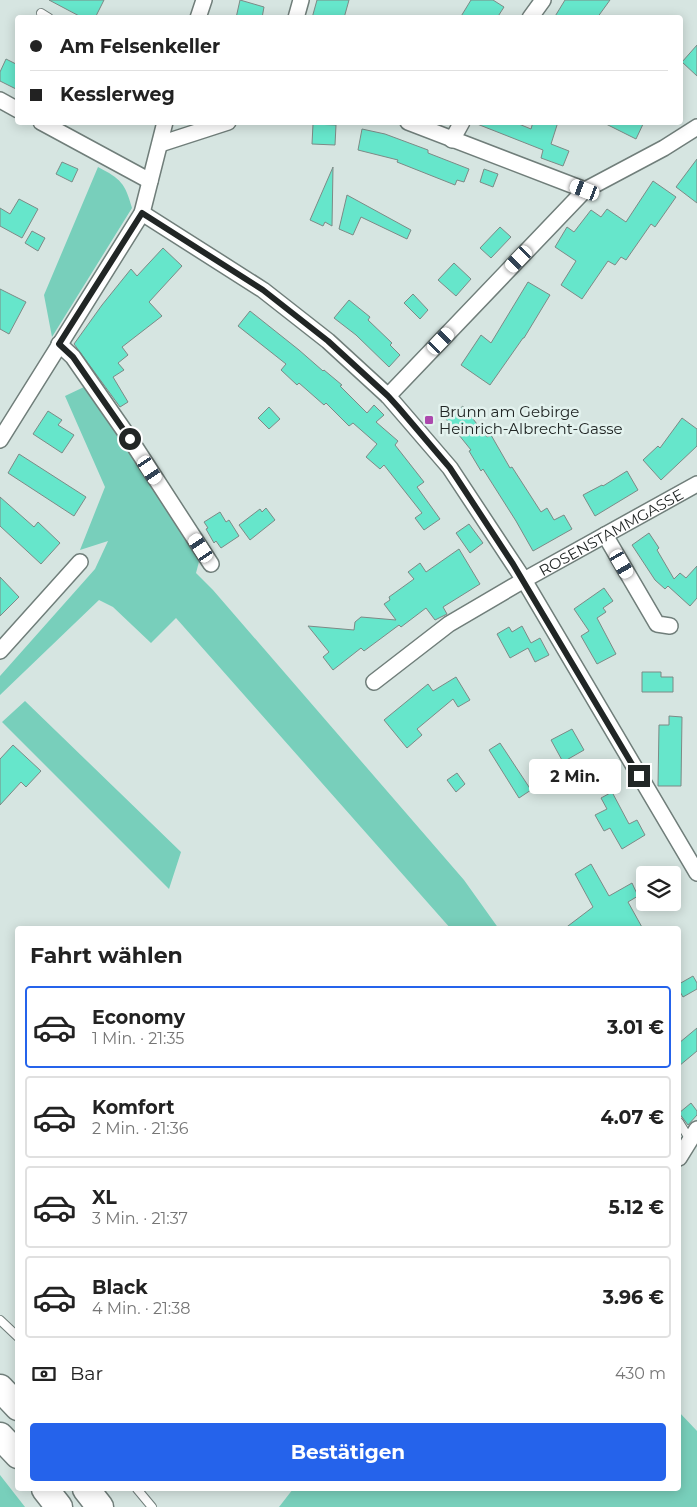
<!DOCTYPE html>
<html lang="de">
<head>
<meta charset="utf-8">
<style>
  body { margin:0; font-family:Montserrat,sans-serif; background:#f6f6f6; color:#222; height:100vh; display:flex; flex-direction:column; font-size:19px; white-space:nowrap }
  * { box-sizing:border-box; margin:0 }
  p { font-size:16px; color:#767676 }
  .icon { flex:none; width:28px; height:28px; fill:none; stroke:currentColor; stroke-width:2; stroke-linecap:round; stroke-linejoin:round }
  .map { position:relative; flex:1; overflow:hidden }
  .details { position:absolute; left:15px; top:926px; width:666px; height:565px; display:flex; flex-direction:column; background:#fff; border-radius:5px; box-shadow:0 2px 12px #0003 }
  .details>* { flex:none }
  .top-card { position:absolute; left:15px; top:15px; width:668px; height:110px; border-radius:5px; box-shadow:0 2px 12px #0003; display:grid; align-content:center; height:110px; padding:0 15px; background:#fff }
  .fabs { position:absolute; left:636px; top:866px; display:grid; gap:10px }
  .fabs a { display:grid; place-items:center; width:45px; height:45px; border-radius:5px; background:#fff; box-shadow:0 2px 12px #0003; font-size:25px }
  .end { position:absolute; width:22px; height:22px; margin:-11px; border:6px solid #212625; background:#fff; box-shadow:0 0 0 2px #fff }
  .from { border-radius:50% }
  .bubble { position:absolute; height:35px; border-radius:5px; background:#fff; box-shadow:0 2px 12px #0003; font-size:16px; font-weight:700; line-height:35px; text-align:center }
  .car { position:absolute; width:15px; height:30px; margin:-15px -8px; border-radius:6px; box-shadow:0 0 4px 1px #0007; background:linear-gradient(#fff 24%,#345 0 40%,#fff 0 76%,#345 0 86%,#fff 0) }
  .top-card b { display:flex; align-items:center; gap:18px; height:48px; font-size:19px }
  .top-card b+b { border-top:1px solid #e0e0e0 }
  .top-card i { width:12px; height:12px; background:#222 }
  ul { padding:0; list-style:none }
  li { display:flex; align-items:center; gap:15px; height:82px; margin:0 10px 8px; padding:0 5px; border:2px solid #e0e0e0; border-radius:5px }
  li div { flex:1 }
  li b { display:block; font-size:19px }
  li em { font-style:normal; font-weight:700 }
  li.selected { border-color:#2563eb }
  li>.icon { width:45px; height:45px; stroke-width:1.5 }
  h2 { padding:0 15px; font-size:22px; line-height:60px }
  .pay { display:flex; align-items:center; gap:12px; height:55px; padding:0 15px; font-size:19px }
  .pay p { margin-inline-start:auto }
  .cta { display:flex; gap:10px; margin-top:auto; padding:10px 15px }
  .cta a { flex:1; height:58px; border-radius:5px; background:#2563eb; color:#fff; font-size:20px; font-weight:700; line-height:58px; text-align:center }
  .map>svg:first-child { display:block }
</style>
</head>
<body>
<div class="map">
<svg width="697" height="1507" viewBox="0 0 697 1507">
  <rect width="100%" height="100%" fill="#d6e5e1"/>
  <path fill="#78cfbb" d="M98,167C121,179 125,183 132,208L52,337L44,295Z
    M85,380L200,558L196,573L213,590L464,880L499,929H451L176,618L151,643L113,607L99,600L0,695V676L95,569L108,541L80,550L105,487L65,396L84,387Z
    M25,701L181,852L169,889L2,722Z
    M679,1412L697,1431V1507H279L293,1489H679Z
    M0,1475L25,1507H0Z"/>
  <path fill="#66e6cb" stroke="#7d8a86" d="M49,0H104L95,18H83Z
    M240,0L264,7L262,18H236Z
    M317,0H349L344,18H312Z
    M471,0H493L504,7L497,18H460Z
    M565,0H610L597,18H554Z
    M697,45V76L682,62Z
    M6,59L18,65V90L0,81V72Z
    M472,122H514L531,129L533,122H558L551,144L569,151L563,166L541,158L543,150Z
    M602,122H644L636,139Z
    M313,124L336,125L335,145L312,144Z
    M362,129L385,134L428,150V153L469,169L464,182L457,180L455,185L397,162L398,160L358,150Z
    M697,159V203L676,187Z
    M62,162L78,169L72,182L56,174Z
    M333,167L332,226L325,222L323,226L310,220Z
    M484,169L498,174L493,187L480,182Z
    M653,181L676,197L655,227L651,224L626,260L621,257L615,265L608,261L582,299L561,285L576,261L555,247L567,227L574,232L591,210L601,217L607,209L626,222Z
    M347,195L411,230L407,239L361,217L353,235L339,229Z
    M19,199L38,209L22,238L0,226V208L10,214Z
    M500,227L511,237L491,258L480,248Z
    M32,231L45,238L38,251L25,243Z
    M163,248L182,266L149,302L162,316L122,347L128,355L118,363L124,370L113,377L128,402L120,407L74,344L102,305L131,269L137,276Z
    M454,263L471,279L456,296L438,280Z
    M528,282L550,295L524,338H523L490,385L461,365L481,335L491,343Z
    M0,289L26,302L9,334L0,329Z
    M413,294L428,310L420,319L404,303Z
    M349,300L370,317L368,320L392,343L390,345L400,355L389,367L356,335L334,318Z
    M250,311L299,350L323,371L324,370L342,385L340,386L367,413L374,405L384,415L376,422L398,441L395,445L424,482L417,487L440,519L424,530L415,518L422,513L384,465L380,469L366,457L377,444L353,423L349,426L326,403L324,405L299,383L297,385L281,370L286,364L238,326Z
    M463,406L487,437L491,435L510,468L512,467L541,512L547,508L554,520L564,515L572,529L533,551L516,521L483,469L481,471L469,451L471,450L446,419Z
    M269,407L280,419L269,429L258,418Z
    M48,411L62,420L58,425L74,435L62,453L33,434Z
    M682,418L697,429V446L661,480L643,460L658,446L660,448Z
    M19,454L86,497L74,516L8,473Z
    M627,471L638,490L595,516L583,495L602,485L603,486Z
    M0,497L34,527L38,522L60,543L41,564L0,526Z
    M266,508L275,520L250,540L239,525L260,509L262,512Z
    M220,512L226,522L229,520L239,536L221,548L216,541L214,543L206,529L208,528L204,522Z
    M469,524L483,543L470,553L456,533Z
    M649,533L659,548L657,550L674,579L680,573L686,578L697,566V598L690,606L668,586L665,589L655,580L632,545Z
    M459,549L480,584L443,607L447,614L435,620L426,608L401,627L399,625L364,651L361,648L333,670L323,657L329,652L308,626L354,630L355,622L361,617L396,620L384,604L390,600L389,597L414,579L408,572L420,563L426,572Z
    M0,577L19,597L0,616Z
    M604,588L613,601L603,608L606,612L597,618L616,654L597,664L581,636L589,631L574,609Z
    M522,626L531,643L540,638L549,655L535,662L528,648L510,658L497,634L509,627L512,632Z
    M642,672H661V677H673V692H642Z
    M456,677L470,700L458,707L453,699L417,729L422,735L407,748L384,720L428,684L433,691Z
    M669,716L682,717L681,786H658L659,725H669Z
    M572,729L584,750L563,762L551,740Z
    M500,743L531,790L519,798L489,750Z
    M13,745L41,771L26,787L21,782L0,805V759Z
    M579,770L588,781L575,790L567,779Z
    M457,773L465,784L456,792L447,780Z
    M612,792L629,824L637,820L645,835L622,849L610,828L604,831L595,815L607,809L601,798Z
    M591,864L609,896L632,883L638,896L628,902L643,929H564L593,907L575,874Z
    M693,976L697,983V989L683,997L679,990V984Z
    M697,1028V1051L679,1066V1043Z
    M691,1103L697,1111V1115L688,1125L679,1113Z"/>
  <g fill="none" stroke-linecap="round" stroke-linejoin="round">
    <g stroke="#707e7a" stroke-width="10">
      <path id="lane" d="M41,13L49,18
        M679,1122L690,1140
        M0,1320L18,1337
        M137,1489L152,1507"/>
    </g>
    <g stroke="#707e7a" stroke-width="18">
      <g id="street">
        <path d="M198,18L204,0"/>
        <path d="M296,18L301,0"/>
        <path d="M530,18L543,0"/>
        <path d="M0,100L18,110"/>
        <path d="M41,122L150,181"/>
        <path d="M408,122L585,190"/>
        <path d="M452,140L462,122"/>
        <path d="M160,144L228,122"/>
        <path d="M142,213L263,290L328,341L388,396L450,468L524,580L697,873"/>
        <path d="M59,344L73,357L130,439L211,564"/>
        <path d="M388,396L585,190L664,148L697,127"/>
        <path d="M0,440L142,213L165,122"/>
        <path d="M605,535L657,624L670,626"/>
        <path d="M0,651L80,562"/>
        <path id="s1" d="M374,682L449,624L524,580L697,484"/>
        <path d="M679,1158L697,1129"/>
      </g>
    </g>
    <g stroke="#707e7a" stroke-width="29">
      <path id="highway" d="M0,1388L18,1407
        M0,1436L18,1455
        M45,1489L59,1507
        M86,1489L100,1507"/>
    </g>
    <use href="#lane" stroke="#fff" stroke-width="8"/>
    <use href="#street" stroke="#fff" stroke-width="15"/>
    <use href="#highway" stroke="#fff" stroke-width="26"/>
  </g>
  <g fill="none" stroke-linecap="round" stroke-linejoin="round">
    <path stroke="#212625" stroke-width="6" d="M130,439L73,357L59,344L142,213L263,290L328,341L388,396L398,407L450,468L513,564L639,776"/>
  </g>
  <rect fill="#ac48ad" stroke="#e3f2ee" stroke-width="2" x="424" y="415" width="10" height="10" rx="2.5"/>
  <g text-anchor="middle" dominant-baseline="central" stroke-width="5" stroke-linejoin="round" paint-order="stroke">
    <g font-size="15" fill="#212625" stroke="#e3f2ee" text-anchor="start">
      <text x="439" y="411">Brunn am Gebirge<tspan x="439" dy="17">Heinrich-Albrecht-Gasse</tspan></text>
    </g>
    <g font-size="15" fill="#212625" stroke="#e3f2ee">
      <text stroke="none"><textPath href="#s1" startOffset="281">ROSENSTAMMGASSE</textPath></text>
    </g>
  </g>
</svg>
<div class="fabs">
<a><svg class="icon" aria-label="layers" viewBox="0 0 24 24"><path d="M12 4l9 5-9 5-9-5zM3 14l9 5 9-5"/></svg></a>
</div>
<i class="end from" style="left:130px;top:439px"></i>
<i class="end" style="left:639px;top:776px"></i>
<div class="bubble" style="left:529px;top:759px;width:92px">2 Min.</div>
<i class="car" style="left:585px;top:190px;rotate:291deg"></i>
<i class="car" style="left:519px;top:259px;rotate:224deg"></i>
<i class="car" style="left:441px;top:341px;rotate:44deg"></i>
<i class="car" style="left:150px;top:470px;rotate:147deg"></i>
<i class="car" style="left:201px;top:548px;rotate:327deg"></i>
<i class="car" style="left:622px;top:564px;rotate:150deg"></i>
<div class="top-card">
<b><i class="from"></i>Am Felsenkeller</b>
<b><i></i>Kesslerweg</b>
</div>
<section class="details">
<h2>Fahrt wählen</h2>
<ul>
<li class="selected"><svg class="icon" aria-label="car" viewBox="0 0 24 24"><path d="M5 17H2v-5l4-1 3-4h7l3 4 3 1v5h-3M9 17h6M6 11h13"/><circle cx="7" cy="17" r="2"/><circle cx="17" cy="17" r="2"/></svg><div><b>Economy</b><p>1 Min. · 21:35</p></div><em>3.01 €</em></li>
<li><svg class="icon" aria-label="car" viewBox="0 0 24 24"><path d="M5 17H2v-5l4-1 3-4h7l3 4 3 1v5h-3M9 17h6M6 11h13"/><circle cx="7" cy="17" r="2"/><circle cx="17" cy="17" r="2"/></svg><div><b>Komfort</b><p>2 Min. · 21:36</p></div><em>4.07 €</em></li>
<li><svg class="icon" aria-label="car" viewBox="0 0 24 24"><path d="M5 17H2v-5l4-1 3-4h7l3 4 3 1v5h-3M9 17h6M6 11h13"/><circle cx="7" cy="17" r="2"/><circle cx="17" cy="17" r="2"/></svg><div><b>XL</b><p>3 Min. · 21:37</p></div><em>5.12 €</em></li>
<li><svg class="icon" aria-label="car" viewBox="0 0 24 24"><path d="M5 17H2v-5l4-1 3-4h7l3 4 3 1v5h-3M9 17h6M6 11h13"/><circle cx="7" cy="17" r="2"/><circle cx="17" cy="17" r="2"/></svg><div><b>Black</b><p>4 Min. · 21:38</p></div><em>3.96 €</em></li>
</ul>
<div class="pay"><svg class="icon" aria-label="cash" viewBox="0 0 24 24"><path d="M3 7h18v10H3z"/><circle cx="12" cy="12" r="2"/></svg>Bar<p>430 m</p></div>
<div class="cta"><a>Bestätigen</a></div>
</section>
</div>
</body>
</html>
